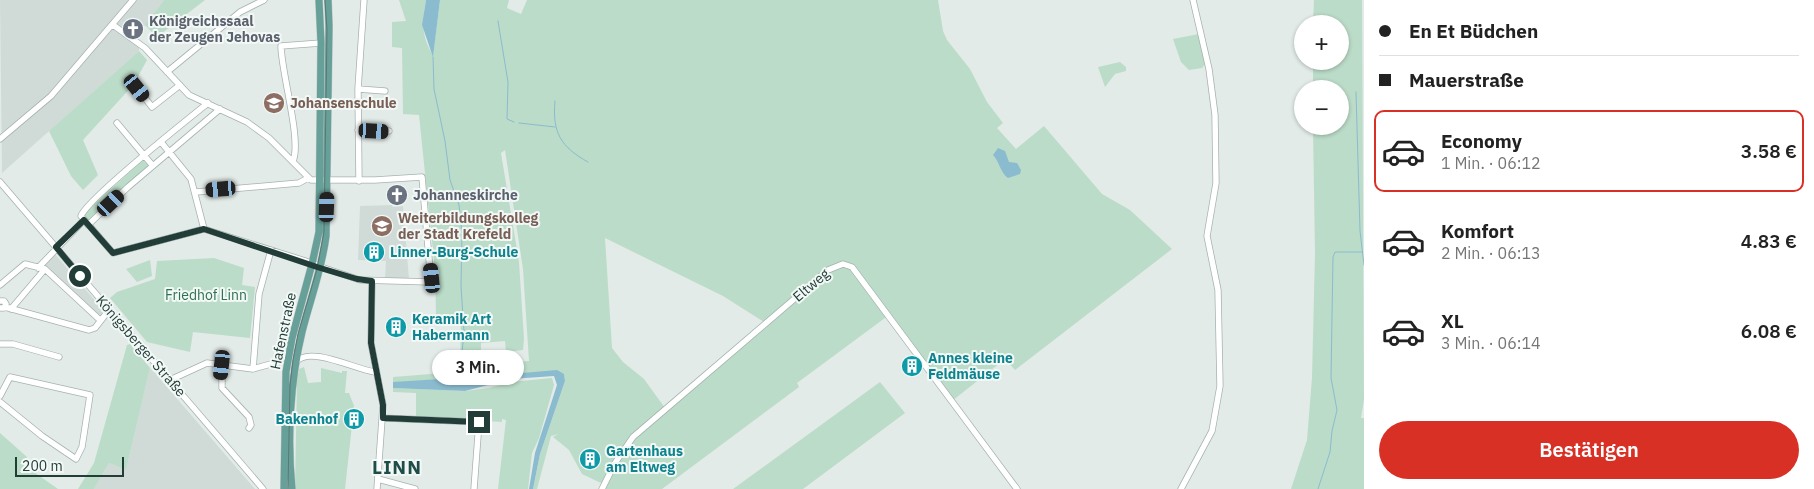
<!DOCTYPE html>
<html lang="de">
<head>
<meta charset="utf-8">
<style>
  body { margin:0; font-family:"IBM Plex Sans",sans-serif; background:#f6f6f6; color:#222; height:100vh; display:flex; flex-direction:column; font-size:19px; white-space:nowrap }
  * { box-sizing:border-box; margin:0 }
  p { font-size:16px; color:#767676 }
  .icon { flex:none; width:28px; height:28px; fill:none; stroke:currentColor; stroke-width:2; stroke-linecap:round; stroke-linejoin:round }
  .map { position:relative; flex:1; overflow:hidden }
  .sheet { display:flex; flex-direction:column; background:#fff; width:450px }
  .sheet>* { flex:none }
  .banner { display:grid; align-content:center; height:110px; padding:0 15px; background:#fff }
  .controls { position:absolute; left:1294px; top:15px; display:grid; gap:10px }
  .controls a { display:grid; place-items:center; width:55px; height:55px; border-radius:50%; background:#fff; box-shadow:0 1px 4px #0004; font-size:25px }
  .scale { position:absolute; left:15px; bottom:12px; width:109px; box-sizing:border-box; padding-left:5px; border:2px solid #223c38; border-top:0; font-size:14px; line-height:18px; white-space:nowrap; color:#223c38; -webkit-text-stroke:4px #f2f8f6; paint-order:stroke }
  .end { position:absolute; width:22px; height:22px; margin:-11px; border:6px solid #223c38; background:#fff; box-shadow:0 0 0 2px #fff }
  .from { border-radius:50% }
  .bubble { position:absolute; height:35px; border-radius:18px; background:#fff; box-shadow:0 1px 4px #0004; font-size:16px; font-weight:600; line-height:35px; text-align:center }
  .car { position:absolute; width:15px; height:30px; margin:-15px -8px; border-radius:6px; box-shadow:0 0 4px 1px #0007; background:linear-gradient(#222 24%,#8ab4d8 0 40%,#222 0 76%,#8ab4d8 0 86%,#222 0) }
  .banner b { display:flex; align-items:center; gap:18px; height:48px; font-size:19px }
  .banner b+b { border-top:1px solid #e0e0e0 }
  .banner i { width:12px; height:12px; background:#222 }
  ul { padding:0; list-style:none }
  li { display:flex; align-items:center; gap:15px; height:82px; margin:0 10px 8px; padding:0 5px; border:2px solid transparent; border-radius:10px }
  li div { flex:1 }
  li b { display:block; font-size:19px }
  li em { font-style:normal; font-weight:600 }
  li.active { border-color:#d93025 }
  li>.icon { width:45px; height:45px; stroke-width:1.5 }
  .primary-button { display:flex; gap:10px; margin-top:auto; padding:10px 15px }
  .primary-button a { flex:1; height:58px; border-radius:30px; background:#d93025; color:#fff; font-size:20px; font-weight:600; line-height:58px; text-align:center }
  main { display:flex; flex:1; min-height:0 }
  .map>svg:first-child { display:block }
</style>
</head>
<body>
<main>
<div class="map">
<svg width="1364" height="489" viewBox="0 0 1364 489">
  <rect width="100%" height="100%" fill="#e2ebe8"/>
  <path fill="#d0dbd8" d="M0,0H164L133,41L139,46V51L2,173Z
    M392,205L393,207L403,206L409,279L385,278L386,261L358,260L360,206Z
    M54,253L104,311L100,315H97L43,265Z
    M150,368L154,372L255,489H94L109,463L126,470Z"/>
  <path fill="#bbdcc8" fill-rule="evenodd" d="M164,0H205L157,37L145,25Z
    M399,0H426C422,21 421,36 433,55L440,0H509L507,8L521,14L527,0H938L943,31L947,40L970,69L987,102L1003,123L997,128L1016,149L1044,126L1102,194L1130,210L1172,249L1015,370L1005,359L952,401L889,315L797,383L799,387L662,489H604L610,475L633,440L764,322L723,296L605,238L612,348L623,362L644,379L665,408L631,438L601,483L582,474L569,450L553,437L558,434L551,436L537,489H533L540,454L565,381L564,374L466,378L460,375L456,378L393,383L394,388L465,391L489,388L511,382L552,378L554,385L539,438L532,453L528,489H498L506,420L502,419V422L416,416V393L393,392V377L469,371H460L461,316L436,315L435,270L419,115L403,114L402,48L392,47V22L406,21ZM505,150L523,269L529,361L500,363L505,362L504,352L482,354L481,365V343L505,341L506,352L523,350L524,339L519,262L501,153Z
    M1314,0H1362L1364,399L1361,418H1364V489H1291L1307,440L1312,378L1315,253L1313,126H1340V89H1313V61H1340V24H1313Z
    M1199,34L1205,64L1202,68L1189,70L1181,62L1173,39Z
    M139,51L147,60L134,84L83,140L98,175L83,190L71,176L49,131Z
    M1120,62L1126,67V71L1115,74L1105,87L1098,67Z
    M143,160L149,166L87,221L83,215L87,211Z
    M214,258L244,268L242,285L255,287L250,338L193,332L190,352L147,342L110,298L117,292L155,279L157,261Z
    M150,260L152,276L137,282L126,269Z
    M130,344L150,368L126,470L109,463L94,489H78L94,463L127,345Z
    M304,367L308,383L321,382V368L342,373V371H347L345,393H349L354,406L349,424L352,425L345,489H295L297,381L299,369Z
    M880,382L905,413L803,489H733Z
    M0,433L27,457L24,465L58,489H0Z"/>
  <path fill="#8bbbcf" d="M426,0H440L433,57L422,25Z
    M998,148L1005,151L1009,162L1017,163L1021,170L1020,174L1008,178C1001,174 999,161 993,155Z
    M557,370L564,374L565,381L540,454L533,489H529L535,453L557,385L554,376L511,379L465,391L393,388V382L456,378L460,375L466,378Z"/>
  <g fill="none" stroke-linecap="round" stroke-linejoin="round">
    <path stroke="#8bbbcf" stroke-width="1" d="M498,21L508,82L507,119L514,122
      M433,57L434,89L445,141L450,180L459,205L462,233L461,286L464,332L460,375
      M1356,92L1360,231L1364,265
      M555,101C552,133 561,147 588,162
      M519,123L555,127
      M1318,489L1330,452L1332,431L1337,410L1331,378L1333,257L1335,252H1362"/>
    <g stroke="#a5b3b0" stroke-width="7">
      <path id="minor" d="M113,25L145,48L189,95L247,122L269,138L311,180H375L422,177L431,282L360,280L312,264
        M167,72L240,12L264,0
        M137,88L152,107L180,85
        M358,89L385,91
        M208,103C187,120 87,199 81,216L113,253L204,229L315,264
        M117,123L153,166
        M358,130L389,131
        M0,139L51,96L133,0
        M161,142L191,179L204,229
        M293,161C302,141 281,71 281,46L321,43
        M359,181L358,89L364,0
        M0,182L263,489
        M196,192L299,183L308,178
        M88,225L128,187L220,109
        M38,268L84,220
        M372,281L371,343L383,405L377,489
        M0,285L25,264L45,269L100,320
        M0,301H4L6,304L4,308H0
        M5,307L89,330L95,328L109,310
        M11,309L45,269
        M0,344H13L59,357
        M296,362C310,345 356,370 375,372
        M222,365V388L249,417L251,425L249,428
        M253,369L259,294L271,250
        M170,380L207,363L253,369L278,362L289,352
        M0,396L10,377L90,395L82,447L76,459L42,436L0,402
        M383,418L479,422L474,489
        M378,479L415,489
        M602,489L615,463L633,437L828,270L843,264L852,267L1017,489
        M1181,489L1212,431L1220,386L1218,290L1207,236L1216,183L1215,115L1209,69L1193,0"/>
    </g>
    <g stroke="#c1c8c7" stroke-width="8">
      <path id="major" d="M284,489L286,372L292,338L312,264L319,232L321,43L319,0
        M292,489C287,439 290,381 302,332C310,300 322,269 326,236L329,26L328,0"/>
    </g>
    <use href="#minor" stroke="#fff" stroke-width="5.5"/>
    <use href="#major" stroke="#67a099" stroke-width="7"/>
    <path stroke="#5d7774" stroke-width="1" d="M288,489L290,385L293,360L298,334L317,269L324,232L327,30L325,0"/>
  </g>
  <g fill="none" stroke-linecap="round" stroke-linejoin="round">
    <path stroke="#223c38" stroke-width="6" d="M80,276L56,247L84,220L113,253L204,229L317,267L357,279L372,281L371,343L383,405V418L479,422"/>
  </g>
  <defs>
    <g id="church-disc" transform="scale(1.125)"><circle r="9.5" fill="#6b7280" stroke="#f2f8f6"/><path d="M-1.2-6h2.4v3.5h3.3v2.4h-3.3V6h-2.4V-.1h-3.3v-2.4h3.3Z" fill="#fff"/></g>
    <g id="school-disc" transform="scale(1.125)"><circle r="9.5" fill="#8d6e63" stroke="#f2f8f6"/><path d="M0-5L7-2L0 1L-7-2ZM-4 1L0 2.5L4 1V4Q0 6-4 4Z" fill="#fff"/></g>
    <g id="building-disc" transform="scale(1.125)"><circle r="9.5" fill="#0f9aa8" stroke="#f2f8f6"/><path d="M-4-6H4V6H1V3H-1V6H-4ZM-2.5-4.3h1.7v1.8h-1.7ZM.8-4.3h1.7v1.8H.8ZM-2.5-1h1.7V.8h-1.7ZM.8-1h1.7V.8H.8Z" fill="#fff"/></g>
  </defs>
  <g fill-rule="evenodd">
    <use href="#church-disc" x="133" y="29"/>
    <use href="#school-disc" x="274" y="103"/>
    <use href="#church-disc" x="397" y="195"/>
    <use href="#school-disc" x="382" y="226"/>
    <use href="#building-disc" x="374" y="252"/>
    <use href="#building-disc" x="396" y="327"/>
    <use href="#building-disc" x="912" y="366"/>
    <use href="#building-disc" x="354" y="419"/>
    <use href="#building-disc" x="590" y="459"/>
  </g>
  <g text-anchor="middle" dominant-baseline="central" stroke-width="4" stroke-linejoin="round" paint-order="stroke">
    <g font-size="14" font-weight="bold" fill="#5b616d" stroke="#f2f8f6" text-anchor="start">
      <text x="149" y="21">Königreichssaal<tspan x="149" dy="16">der Zeugen Jehovas</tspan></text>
      <text x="413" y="195">Johanneskirche</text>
    </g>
    <g font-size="14" font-weight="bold" fill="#785e54" stroke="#f2f8f6" text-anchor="start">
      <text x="290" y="103">Johansenschule</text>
      <text x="398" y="218">Weiterbildungskolleg<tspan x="398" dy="16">der Stadt Krefeld</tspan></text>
    </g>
    <g font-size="14" font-weight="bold" fill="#0d838f" stroke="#f2f8f6" text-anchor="start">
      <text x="390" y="252">Linner-Burg-Schule</text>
      <text x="412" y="319">Keramik Art<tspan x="412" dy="16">Habermann</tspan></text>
      <text x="928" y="358">Annes kleine<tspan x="928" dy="16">Feldmäuse</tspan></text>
      <text x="338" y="419" text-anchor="end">Bakenhof</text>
      <text x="606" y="451">Gartenhaus<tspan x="606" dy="16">am Eltweg</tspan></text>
    </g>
    <g font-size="14" fill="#223c38" stroke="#f2f8f6">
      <text transform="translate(811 285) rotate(-40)">Eltweg</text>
      <text transform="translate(283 331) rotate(-78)">Hafenstraße</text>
      <text transform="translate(141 346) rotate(49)">Königsberger Straße</text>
    </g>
    <g font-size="14" fill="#2e7151" stroke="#f2f8f6">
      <text x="206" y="295">Friedhof Linn</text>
    </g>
    <g font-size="19" font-weight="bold" letter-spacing="1" fill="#1f4d48" stroke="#f2f8f6">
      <text x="397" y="467">LINN</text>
    </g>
  </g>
</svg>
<div class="controls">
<a>+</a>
<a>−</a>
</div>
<div class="scale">200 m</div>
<i class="end from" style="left:80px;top:276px"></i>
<i class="end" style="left:479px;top:422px"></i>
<div class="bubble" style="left:432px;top:350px;width:92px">3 Min.</div>
<i class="car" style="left:137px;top:88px;rotate:141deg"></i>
<i class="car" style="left:374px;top:131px;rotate:93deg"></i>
<i class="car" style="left:221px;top:189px;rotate:265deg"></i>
<i class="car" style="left:111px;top:203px;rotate:47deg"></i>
<i class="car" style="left:327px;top:207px;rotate:2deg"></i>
<i class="car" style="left:432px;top:278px;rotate:354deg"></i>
<i class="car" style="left:222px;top:365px;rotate:186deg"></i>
</div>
<section class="sheet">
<div class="banner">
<b><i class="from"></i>En Et Büdchen</b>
<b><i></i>Mauerstraße</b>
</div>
<ul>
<li class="active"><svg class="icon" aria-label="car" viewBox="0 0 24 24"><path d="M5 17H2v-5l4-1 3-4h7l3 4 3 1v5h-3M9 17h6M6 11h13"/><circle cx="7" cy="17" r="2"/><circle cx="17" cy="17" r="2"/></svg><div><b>Economy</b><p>1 Min. · 06:12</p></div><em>3.58 €</em></li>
<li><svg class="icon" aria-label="car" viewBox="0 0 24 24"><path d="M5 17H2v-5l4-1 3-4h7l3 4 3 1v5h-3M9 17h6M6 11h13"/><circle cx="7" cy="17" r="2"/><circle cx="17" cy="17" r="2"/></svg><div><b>Komfort</b><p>2 Min. · 06:13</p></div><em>4.83 €</em></li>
<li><svg class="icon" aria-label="car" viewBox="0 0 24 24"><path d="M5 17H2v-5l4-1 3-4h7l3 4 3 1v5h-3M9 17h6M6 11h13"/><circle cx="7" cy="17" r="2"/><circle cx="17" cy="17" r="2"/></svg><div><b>XL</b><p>3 Min. · 06:14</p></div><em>6.08 €</em></li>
</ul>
<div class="primary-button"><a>Bestätigen</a></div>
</section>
</main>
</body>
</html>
